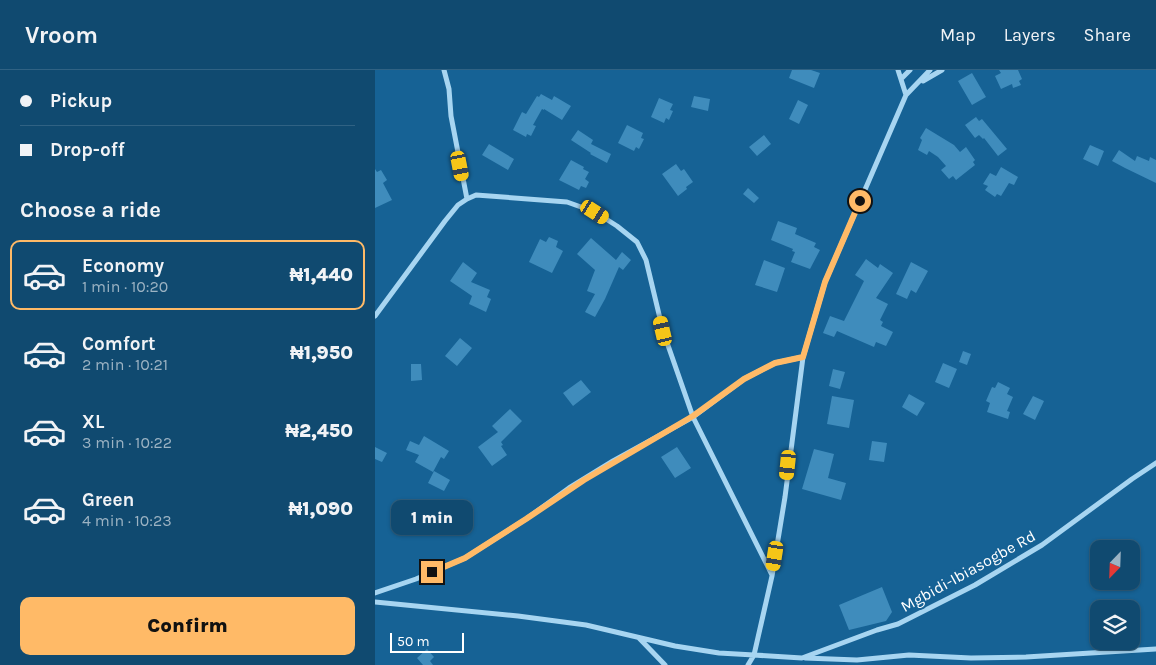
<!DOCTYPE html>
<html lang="en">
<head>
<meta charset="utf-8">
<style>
  body { margin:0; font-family:Karla,sans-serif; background:#1e5478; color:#f1f3f6; height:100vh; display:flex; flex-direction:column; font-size:19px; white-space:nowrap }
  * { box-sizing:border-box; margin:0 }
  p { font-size:16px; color:#9cb3c3 }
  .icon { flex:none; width:28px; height:28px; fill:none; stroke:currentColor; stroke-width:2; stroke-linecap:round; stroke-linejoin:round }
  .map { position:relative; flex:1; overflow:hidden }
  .panel { display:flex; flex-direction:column; background:#104a70; width:375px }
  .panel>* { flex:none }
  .hud { display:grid; align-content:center; height:110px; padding:0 20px; background:#104a70 }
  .needle { width:32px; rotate:203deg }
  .fabs { position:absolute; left:715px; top:470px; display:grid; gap:10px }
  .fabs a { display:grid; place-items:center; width:50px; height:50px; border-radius:10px; background:#104a70; box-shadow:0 1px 4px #0004,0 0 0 1px #306283; font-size:25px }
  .scale { position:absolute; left:15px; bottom:12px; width:74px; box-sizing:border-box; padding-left:5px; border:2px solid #fff; border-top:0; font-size:14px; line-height:18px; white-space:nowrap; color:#fff; -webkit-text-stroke:4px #166295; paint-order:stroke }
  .end { position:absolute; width:22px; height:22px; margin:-11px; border:6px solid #ffba67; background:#111; box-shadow:0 0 0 2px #111 }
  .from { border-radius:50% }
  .bubble { position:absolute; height:35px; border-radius:10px; background:#104a70; box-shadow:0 1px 4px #0004,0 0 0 1px #306283; font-size:16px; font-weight:800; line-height:35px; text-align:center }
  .car { position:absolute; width:15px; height:30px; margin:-15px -8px; border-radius:6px; box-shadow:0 0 4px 1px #0007; background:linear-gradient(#f5c518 24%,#345 0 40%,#f5c518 0 76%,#345 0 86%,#f5c518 0) }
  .hud b { display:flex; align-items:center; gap:18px; height:48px; font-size:19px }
  .hud b+b { border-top:1px solid #306283 }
  .hud i { width:12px; height:12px; background:#f1f3f6 }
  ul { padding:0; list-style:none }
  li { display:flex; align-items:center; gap:15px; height:70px; margin:0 10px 8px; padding:0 10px; border:2px solid transparent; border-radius:10px }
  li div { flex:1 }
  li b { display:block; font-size:19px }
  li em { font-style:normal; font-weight:800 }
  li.active { border-color:#ffba67 }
  li>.icon { width:45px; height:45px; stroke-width:1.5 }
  h2 { padding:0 20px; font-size:22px; line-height:60px }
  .button { display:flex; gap:10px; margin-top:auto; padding:10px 20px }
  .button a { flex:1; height:58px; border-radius:10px; background:#ffba67; color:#111; font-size:20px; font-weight:800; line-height:58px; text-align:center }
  header { display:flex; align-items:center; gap:30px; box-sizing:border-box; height:70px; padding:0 25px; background:#104a70; border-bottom:1px solid #306283 }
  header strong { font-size:24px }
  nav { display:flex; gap:28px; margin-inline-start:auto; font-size:18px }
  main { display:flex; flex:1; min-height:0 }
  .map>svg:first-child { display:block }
</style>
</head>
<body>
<header>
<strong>Vroom</strong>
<nav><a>Map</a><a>Layers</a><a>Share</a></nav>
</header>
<main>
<section class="panel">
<div class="hud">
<b><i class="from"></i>Pickup</b>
<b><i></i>Drop-off</b>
</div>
<h2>Choose a ride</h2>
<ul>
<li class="active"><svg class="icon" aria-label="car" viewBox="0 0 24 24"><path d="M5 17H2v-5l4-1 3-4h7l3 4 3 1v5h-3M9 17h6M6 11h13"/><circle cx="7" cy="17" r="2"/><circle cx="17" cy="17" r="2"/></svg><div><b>Economy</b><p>1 min · 10:20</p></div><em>₦1,440</em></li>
<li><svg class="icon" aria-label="car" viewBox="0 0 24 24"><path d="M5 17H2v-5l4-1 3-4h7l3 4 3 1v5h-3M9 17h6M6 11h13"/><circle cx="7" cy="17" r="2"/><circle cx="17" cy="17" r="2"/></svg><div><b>Comfort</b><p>2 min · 10:21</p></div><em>₦1,950</em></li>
<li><svg class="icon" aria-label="car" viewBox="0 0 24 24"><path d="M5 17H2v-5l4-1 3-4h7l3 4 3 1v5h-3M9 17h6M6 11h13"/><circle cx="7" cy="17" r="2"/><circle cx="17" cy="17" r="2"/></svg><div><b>XL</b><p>3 min · 10:22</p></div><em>₦2,450</em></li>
<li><svg class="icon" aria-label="car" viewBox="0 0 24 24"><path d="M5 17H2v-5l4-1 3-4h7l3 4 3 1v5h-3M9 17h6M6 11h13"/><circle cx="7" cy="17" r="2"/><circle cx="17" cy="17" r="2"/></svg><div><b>Green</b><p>4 min · 10:23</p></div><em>₦1,090</em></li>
</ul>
<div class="button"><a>Confirm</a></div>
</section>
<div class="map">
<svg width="781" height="595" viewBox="0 0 781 595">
  <rect width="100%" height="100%" fill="#166295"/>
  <path fill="#3f8cbc" d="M417,0H436L445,3L439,18L414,8Z
    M624,0H643L647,9L644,11L646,15L638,18L637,14L626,19L620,6L626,3Z
    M597,3L611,27L597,35L583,11Z
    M166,24L177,30L179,26L196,36L187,50L169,39V40L167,39L158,55L161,56L156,66L152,64L151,67L138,60L147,42L151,44L162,26L164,27Z
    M319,26L335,29L333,41L316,37Z
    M284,28L298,34L295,40L298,41L294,50L291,48L289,53L276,47Z
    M423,30L433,35L424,54L414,49Z
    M601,47L604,51L607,49L632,79L623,86L609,68L608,69L604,65L600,68L590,55Z
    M252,55L268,63L266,68L269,69L264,79L261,77L259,81L243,73Z
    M551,58L579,75L585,82L591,77L600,90L598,92L600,95L581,110L578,106L574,109L566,100L571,96L563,87L554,81L552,85L543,80L547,70L545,68Z
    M203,60L218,70L216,74L236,84L232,93L215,84L216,83L196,70Z
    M389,65L396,74L382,86L374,77Z
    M114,74L139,89L133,100L107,85Z
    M715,75L729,81L723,96L708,89Z
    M744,80L760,91L762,86L774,91L775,87L781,90V113L750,98L737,91Z
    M196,90L209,97L208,99L214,102L210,109L214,112L211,118L206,116L204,120L184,110Z
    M301,94L306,101L309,99L318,112L311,117L312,119L303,126L287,104Z
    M626,97L643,107L639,115L634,113L626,126L622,124L620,127L610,120L613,116L608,114L615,103L621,106Z
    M0,99L2,102L6,100L12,110L8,113L17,130L0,138Z
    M373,118L384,128L379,133L368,124Z
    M403,151L422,158L420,164L441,173L439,177L445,180L435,199L416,192L420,182L417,181L418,179L396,170Z
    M174,167L183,171L181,177L188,181L177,203L154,192L165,169L171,172Z
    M216,168L241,190L247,182L256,190L248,200L244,197L230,229L220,247L210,242L220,224L212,221L220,200L202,184Z
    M491,189L503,198L505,194L518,203L501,228L513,234L505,250L508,252L506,256L518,262L511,276L501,272L499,277L462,261L459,267L448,263L455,246L469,251L489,211L480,205Z
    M389,190L410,198L402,222L380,215Z
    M88,192L102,203L96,212L115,220L112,227L116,229L111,242L94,234L97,226L75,211Z
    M536,192L553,201L541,223L536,220L532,229L521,224Z
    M85,268L97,278L82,296L70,286Z
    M588,281L596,284L592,295L584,292Z
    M568,293L582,299L574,318L560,312Z
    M36,294H46L47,310L36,311Z
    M458,299L470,302L465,319L454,316Z
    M206,310L216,322L198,336L188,323Z
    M623,312L635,318L632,324L638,327L632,341L635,342L633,349L612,342L615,333L611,331L617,317L620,318Z
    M534,324L550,333L542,346L527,337Z
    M457,326L479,330L474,358L452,354Z
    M658,326L669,331L660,350L648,344Z
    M135,339L147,351L126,372L128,375L126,376L132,385L117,396L103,377L123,362L117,356Z
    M49,366L74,381L69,389L66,387L58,402L40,392L44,385L31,380L35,371L44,375Z
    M497,371L512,373L509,392L494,390Z
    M0,377L12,383L7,392L0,389Z
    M302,377L316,398L300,408L286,387Z
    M439,379L459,384L453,408L471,413L466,430L427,419Z
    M59,401L75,410L69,421L53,413Z
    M68,436L77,442L69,455L60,449Z
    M507,517L517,542L511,551L474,560L464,535Z
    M52,579L59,587L55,591L58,595H48L42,588Z"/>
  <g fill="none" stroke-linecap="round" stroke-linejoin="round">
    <path stroke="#a7d5f1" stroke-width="5" d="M69,0L74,19L76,46L92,129
      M523,0L531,25
      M526,9L535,0
      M548,11L567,0
      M0,246L70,151L83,135L92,129L101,125L192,132L220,142L242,156L262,172L271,190L288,261L318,347L397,505
      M0,523L41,509L90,488L151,449L194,418L238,391L318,347L369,309L400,293L428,287
      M0,532L143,546L211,555L300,576L344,583L379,585L397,506L410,427L428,287L450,212L531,25L555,0
      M264,568L290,595
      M430,588L482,590L534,585L596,588L651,587L781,579
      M373,595L379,585L427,588L502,560L523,554L600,515L667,475L757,409L781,393"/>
  </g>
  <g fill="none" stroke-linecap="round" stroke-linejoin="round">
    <path stroke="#ffba67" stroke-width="6" d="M57,502L90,488L151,449L209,410L318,346L369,309L400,293L428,287L450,212L485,131"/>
  </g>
  <g text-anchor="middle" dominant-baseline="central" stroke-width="4" stroke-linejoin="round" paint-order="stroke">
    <g font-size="16" fill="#fff" stroke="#166295">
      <text transform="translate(593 501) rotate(-29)">Mgbidi-Ibiasogbe Rd</text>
    </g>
  </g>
</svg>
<div class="fabs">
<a><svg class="needle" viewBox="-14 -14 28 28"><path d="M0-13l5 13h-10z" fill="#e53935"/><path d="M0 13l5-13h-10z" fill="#9cb3c3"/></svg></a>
<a><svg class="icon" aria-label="layers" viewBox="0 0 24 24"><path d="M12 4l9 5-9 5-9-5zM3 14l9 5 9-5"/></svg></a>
</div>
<div class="scale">50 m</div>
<i class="end from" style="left:485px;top:131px"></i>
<i class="end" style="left:57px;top:502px"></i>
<div class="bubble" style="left:16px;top:430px;width:82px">1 min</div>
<i class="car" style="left:85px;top:96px;rotate:169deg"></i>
<i class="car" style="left:220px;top:142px;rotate:122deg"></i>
<i class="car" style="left:288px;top:261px;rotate:347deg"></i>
<i class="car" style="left:413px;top:395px;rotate:186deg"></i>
<i class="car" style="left:400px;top:486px;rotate:189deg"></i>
</div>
</main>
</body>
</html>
